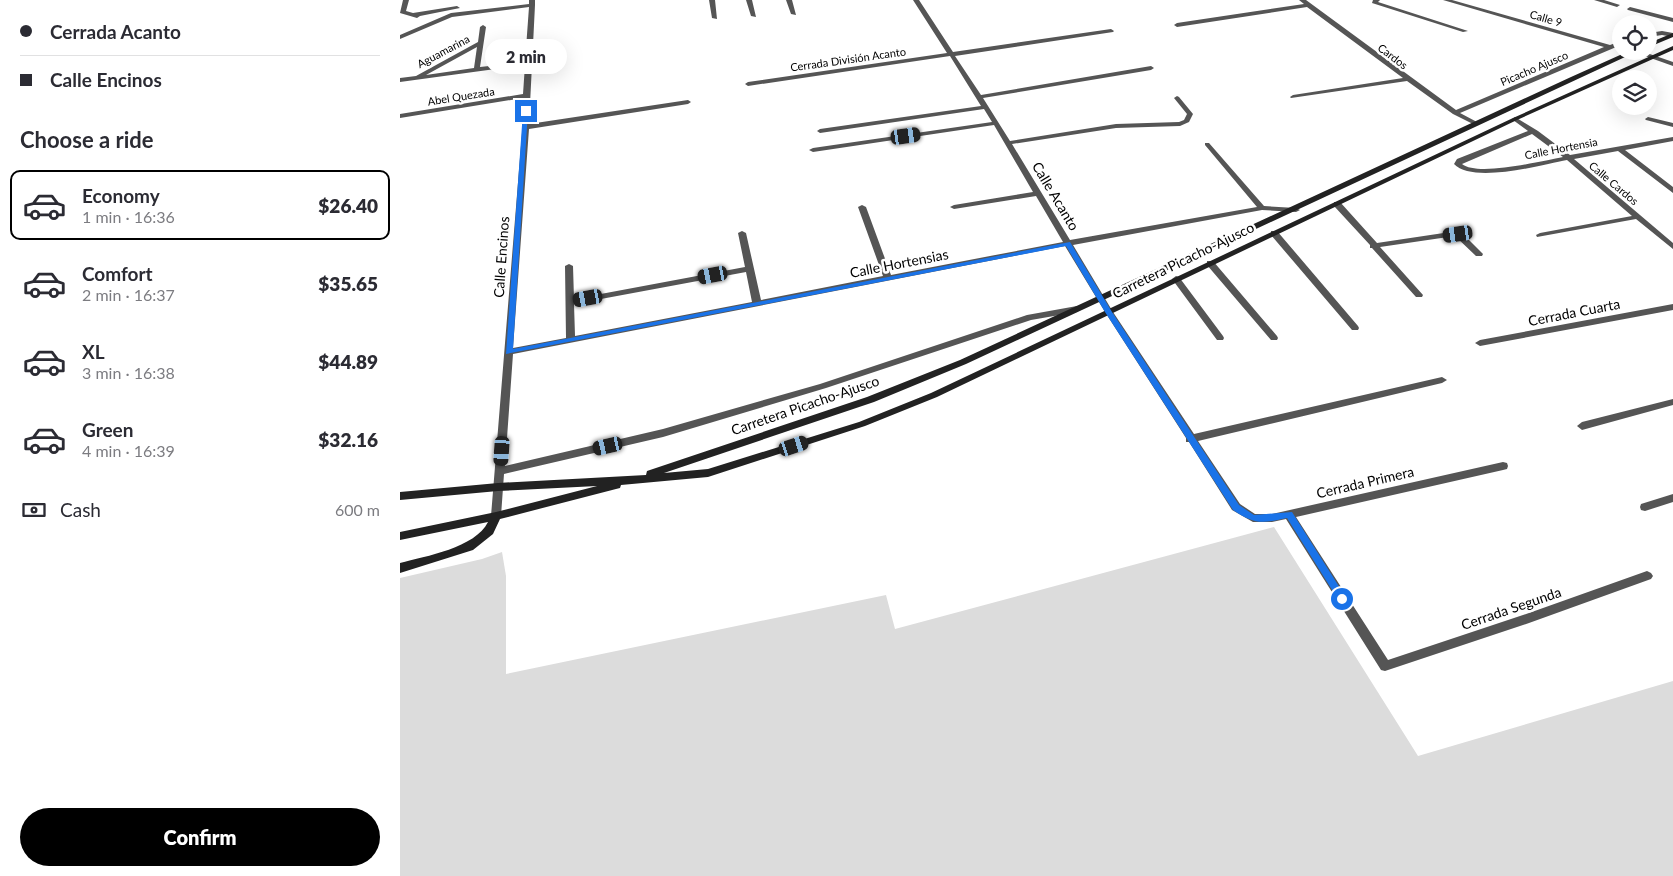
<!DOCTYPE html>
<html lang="en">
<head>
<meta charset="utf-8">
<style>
  body { margin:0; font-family:Lato,sans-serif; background:#f7f7f7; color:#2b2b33; height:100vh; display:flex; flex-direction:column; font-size:19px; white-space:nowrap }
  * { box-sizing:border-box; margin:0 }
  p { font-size:16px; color:#7c7c81 }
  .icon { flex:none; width:28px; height:28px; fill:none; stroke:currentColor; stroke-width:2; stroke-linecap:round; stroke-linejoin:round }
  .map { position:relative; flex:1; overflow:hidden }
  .side { display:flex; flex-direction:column; background:#fff; width:400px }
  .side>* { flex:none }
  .hud { display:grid; align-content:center; height:110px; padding:0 20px; background:#fff }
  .tools { position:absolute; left:1212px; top:15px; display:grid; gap:10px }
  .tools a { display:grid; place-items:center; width:45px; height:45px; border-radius:50%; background:#fff; box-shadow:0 5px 20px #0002; font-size:25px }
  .end { position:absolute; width:22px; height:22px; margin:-11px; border:6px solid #1a73e8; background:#fff; box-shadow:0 0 0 2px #fff }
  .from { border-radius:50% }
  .bubble { position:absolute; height:35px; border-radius:18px; background:#fff; box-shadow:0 5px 20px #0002; font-size:16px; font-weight:800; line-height:35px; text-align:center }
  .car { position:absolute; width:15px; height:30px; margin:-15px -8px; border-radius:6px; box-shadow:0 0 4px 1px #0007; background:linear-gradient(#222 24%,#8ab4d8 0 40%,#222 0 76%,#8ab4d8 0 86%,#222 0) }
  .hud b { display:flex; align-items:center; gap:18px; height:48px; font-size:19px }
  .hud b+b { border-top:1px solid #e1e1e2 }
  .hud i { width:12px; height:12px; background:#2b2b33 }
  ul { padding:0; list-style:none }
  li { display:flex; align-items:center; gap:15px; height:70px; margin:0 10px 8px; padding:0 10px; border:2px solid transparent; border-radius:10px }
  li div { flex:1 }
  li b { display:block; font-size:19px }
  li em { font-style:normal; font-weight:800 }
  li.current { border-color:#000 }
  li>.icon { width:45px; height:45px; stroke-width:1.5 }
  h2 { padding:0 20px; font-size:22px; line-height:60px }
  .pay { display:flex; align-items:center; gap:12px; height:55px; padding:0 20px; font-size:19px }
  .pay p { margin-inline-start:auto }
  .action { display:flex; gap:10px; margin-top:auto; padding:10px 20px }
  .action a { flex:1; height:58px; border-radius:30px; background:#000; color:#fff; font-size:20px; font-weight:800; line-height:58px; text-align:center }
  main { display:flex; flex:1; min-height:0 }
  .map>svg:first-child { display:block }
</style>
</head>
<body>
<main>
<section class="side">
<div class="hud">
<b><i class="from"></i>Cerrada Acanto</b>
<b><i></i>Calle Encinos</b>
</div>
<h2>Choose a ride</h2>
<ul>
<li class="current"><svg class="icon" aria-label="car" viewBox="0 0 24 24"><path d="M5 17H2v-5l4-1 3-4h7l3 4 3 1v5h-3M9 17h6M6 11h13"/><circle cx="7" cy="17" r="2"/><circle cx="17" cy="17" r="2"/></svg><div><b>Economy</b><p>1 min · 16:36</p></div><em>$26.40</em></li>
<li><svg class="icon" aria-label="car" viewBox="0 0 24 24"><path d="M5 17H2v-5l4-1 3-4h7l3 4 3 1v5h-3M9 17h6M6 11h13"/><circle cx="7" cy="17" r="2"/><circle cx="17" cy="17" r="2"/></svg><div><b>Comfort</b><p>2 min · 16:37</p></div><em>$35.65</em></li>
<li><svg class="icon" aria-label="car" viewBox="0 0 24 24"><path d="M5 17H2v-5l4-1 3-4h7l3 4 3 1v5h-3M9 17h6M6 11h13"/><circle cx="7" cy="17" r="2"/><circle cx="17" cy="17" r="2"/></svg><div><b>XL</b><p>3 min · 16:38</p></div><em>$44.89</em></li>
<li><svg class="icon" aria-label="car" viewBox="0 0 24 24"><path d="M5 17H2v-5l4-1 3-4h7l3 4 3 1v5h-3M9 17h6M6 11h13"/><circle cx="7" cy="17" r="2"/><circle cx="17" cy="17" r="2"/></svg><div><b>Green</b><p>4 min · 16:39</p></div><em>$32.16</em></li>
</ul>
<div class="pay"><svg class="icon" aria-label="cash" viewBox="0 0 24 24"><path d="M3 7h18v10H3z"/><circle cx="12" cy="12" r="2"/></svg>Cash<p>600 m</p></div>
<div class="action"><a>Confirm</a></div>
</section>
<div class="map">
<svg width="1273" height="876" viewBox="0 0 1273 876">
  <rect width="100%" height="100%" fill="#fff"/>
  <path fill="#dcdcdc" d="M874,527L1018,756L1273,681V876H0V578L82,559L102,552L106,576V674L486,595L495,629Z"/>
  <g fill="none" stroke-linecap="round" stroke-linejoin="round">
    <path fill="#555" fill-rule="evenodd" d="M3,0H9L6,11L13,13L57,6L60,8L20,16L17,18L0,13Z
      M129,0H135V5L129,124L288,100L291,102L288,104L129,129L113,348L166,338L165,266L169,264L173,266L174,299L345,267L338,233L342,231L346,233L361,300L483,276L458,207L462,205L466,207L491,275L663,242L636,196L554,209L550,207L554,205L633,192L594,125L413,152L409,150L413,148L592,122L584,109L420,133L417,131L420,129L581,106L550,56L348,86L345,84L348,82L547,53L513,0H519L553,52L711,29L714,31L713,32L555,56L581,95L751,66L754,68L751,70L583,98L610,141L716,124L779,122L784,120L787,114L774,98L777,96L779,97L793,114L789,122L780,126L716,128L612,144L670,240L857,207L805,145V143H809L864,206L896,208L900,210L896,212L862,210L673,245L713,312L794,434L1042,377L1047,380L1042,383L798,441L840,504L855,514H872L1103,462L1107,463L1108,466L1107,469L1103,470L896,517L988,660L1129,613L1247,571L1251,573L1253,576L1251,579L1129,623L985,671L981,670L886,519L872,522H853L832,510L789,442H786V438L705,312L665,246L113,354L105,466L263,429L420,384L627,315L677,306L681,309L677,312L631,320L426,388L263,437L104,474L101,516L100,519H92L91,516L122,133L123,98L0,118V114L123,94L125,65L0,82V78L16,76L78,42L80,27L83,25L86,27L80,67L125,62L129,7L52,17L0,39V35L51,13L129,4ZM77,47L74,68L26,75ZM346,272L352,302L175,336L174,304Z
      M309,0H315L317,19L312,18Z
      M346,0H352L356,17L351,16Z
      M386,0H392L396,15L391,14Z
      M899,0H906L1056,110L1204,47L1043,0H1052L1210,45L1221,41V45L1060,113L1077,122L1078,123L1075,125L1053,114L1007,81L891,98L890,97L893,95L1003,78L907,7L777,27L774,25L777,23L904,4Z
      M973,0H980L978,2L1068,31L1063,32L972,3Z
      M1194,0H1204L1220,5L1217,7Z
      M1230,7L1273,18V22L1228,10L1227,9Z
      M1262,31L1273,33V37L1262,35L1249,37V33Z
      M1115,117L1138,131L1170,155L1273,137V141L1225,150L1273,187V193L1218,151L1174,159L1273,243V249L1236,219L1137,237L1136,235L1140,233L1232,216L1167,160C1141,165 1073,184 1054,164L1057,159L1128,131L1113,120L1112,119ZM1132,134L1163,157C1141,161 1078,177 1062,164Z
      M1248,117L1273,123V127L1246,120L1245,119Z
      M934,202H940L977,243L1057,231H1060L1083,254L1082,256H1076L1055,236L980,247L1023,295L1022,297H1016L972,248H970V245L934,206Z
      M871,231H877L958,326L959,328L958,330H952L871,235Z
      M807,261H813L877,336L878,338L877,340H871L807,265Z
      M776,276L779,277L823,336L824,338L823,340H817L772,279Z
      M1273,304V310L1080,346L1075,343L1080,340Z
      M1273,399V405L1182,430L1177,426L1182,422Z
      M1273,494V502L1245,511L1241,510L1240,507L1241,504Z"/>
    <path fill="#555" fill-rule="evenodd" d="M1231,51H1241L1273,62V66Z"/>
    <path fill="#222" fill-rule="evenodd" d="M1273,33V37L1249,47V43Z
      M1273,46V50L1117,120L537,397L465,426L308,477L221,485L220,488L216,489L100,519L93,534L73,550L0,573V563C26,556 75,548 88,522L0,540V532L96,512L197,486L98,491L0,500V492L98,483L246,475L247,471L467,397L560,360L1171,77L1229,51H1238L566,364L474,402L264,473L308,469L459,422L531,393L1113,118Z"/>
  </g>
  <path fill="#1a73e8" d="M126,110L128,111L113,349L670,242L712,312L839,505L854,515L892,512L945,596V601H939L887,518C861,524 854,524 833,510L705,312L666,246L106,354L123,111Z"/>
  <g text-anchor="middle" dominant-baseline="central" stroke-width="5" stroke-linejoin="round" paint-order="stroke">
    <g font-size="11" fill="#000" stroke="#fff">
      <text transform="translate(1146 18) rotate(16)">Calle 9</text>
      <text transform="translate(43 51) rotate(-28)">Aguamarina</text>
      <text transform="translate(993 56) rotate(37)">Cardos</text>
      <text transform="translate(448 59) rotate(-8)">Cerrada División Acanto</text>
      <text transform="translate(1134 68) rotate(-23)">Picacho Ajusco</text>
      <text transform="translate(61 96) rotate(-9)">Abel Quezada</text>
      <text transform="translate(1161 148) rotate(-11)">Calle Hortensia</text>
      <text transform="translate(1214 183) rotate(40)">Calle Cardos</text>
    </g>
    <g font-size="14" fill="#000" stroke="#fff">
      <text transform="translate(656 196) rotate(59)">Calle Acanto</text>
      <text transform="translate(101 257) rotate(-86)">Calle Encinos</text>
      <text transform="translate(783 260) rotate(-26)">Carretera Picacho-Ajusco</text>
      <text transform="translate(499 263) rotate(-11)">Calle Hortensias</text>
      <text transform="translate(1174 312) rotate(-11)">Cerrada Cuarta</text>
      <text transform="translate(405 405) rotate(-19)">Carretera Picacho-Ajusco</text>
      <text transform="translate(965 482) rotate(-13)">Cerrada Primera</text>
      <text transform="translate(1111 608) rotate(-19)">Cerrada Segunda</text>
    </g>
  </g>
</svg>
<div class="tools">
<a><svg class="icon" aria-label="locate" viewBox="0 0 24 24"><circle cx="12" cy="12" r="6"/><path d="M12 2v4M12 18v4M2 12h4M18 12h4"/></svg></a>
<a><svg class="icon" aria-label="layers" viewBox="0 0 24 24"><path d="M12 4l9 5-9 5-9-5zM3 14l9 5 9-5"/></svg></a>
</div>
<i class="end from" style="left:942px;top:599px"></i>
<i class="end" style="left:126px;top:111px"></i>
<div class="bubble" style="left:85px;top:39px;width:82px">2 min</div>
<i class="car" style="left:506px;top:136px;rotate:82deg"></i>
<i class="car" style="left:1058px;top:234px;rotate:262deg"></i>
<i class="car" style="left:313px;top:275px;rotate:259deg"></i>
<i class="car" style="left:188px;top:298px;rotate:260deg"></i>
<i class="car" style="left:208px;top:446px;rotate:257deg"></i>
<i class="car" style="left:394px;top:446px;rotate:72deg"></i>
<i class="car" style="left:102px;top:451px;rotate:184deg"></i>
</div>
</main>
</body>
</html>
